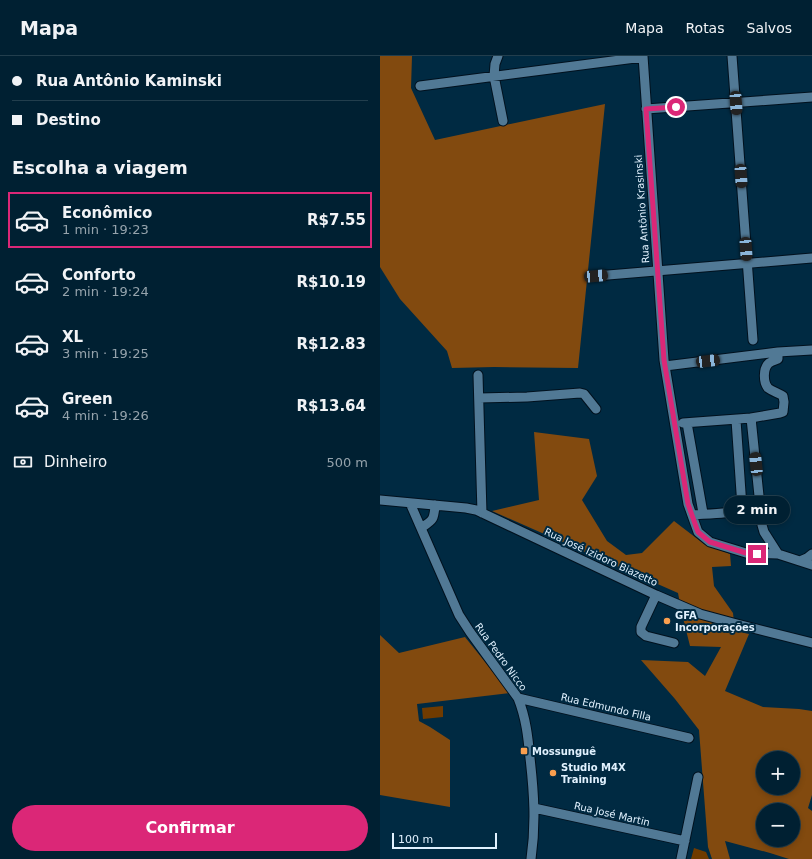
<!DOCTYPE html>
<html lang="pt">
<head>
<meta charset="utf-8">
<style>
  body { margin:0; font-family:"DejaVu Sans",sans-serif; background:#0a283a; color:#f1f3f6; height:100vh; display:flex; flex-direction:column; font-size:15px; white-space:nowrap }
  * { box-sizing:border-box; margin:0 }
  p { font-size:13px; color:#95a3ac }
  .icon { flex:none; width:22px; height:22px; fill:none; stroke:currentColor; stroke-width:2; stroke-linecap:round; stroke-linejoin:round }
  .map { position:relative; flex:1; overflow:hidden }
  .details { display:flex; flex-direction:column; background:#002032; width:380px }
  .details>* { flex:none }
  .hud { display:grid; align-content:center; height:88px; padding:0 12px; background:#002032 }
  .buttons { position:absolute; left:376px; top:695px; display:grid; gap:8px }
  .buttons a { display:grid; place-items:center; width:44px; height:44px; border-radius:50%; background:#002032; box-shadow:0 2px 6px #0003,0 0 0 1px #223e4d; font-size:20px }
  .scale { position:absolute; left:12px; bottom:10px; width:105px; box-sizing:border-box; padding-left:4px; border:2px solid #e0f1fe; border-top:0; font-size:11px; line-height:14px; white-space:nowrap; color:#e0f1fe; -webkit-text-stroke:3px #002a42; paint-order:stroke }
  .end { position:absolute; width:18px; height:18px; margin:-9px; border:5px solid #db2777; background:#fff; box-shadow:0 0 0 2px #fff }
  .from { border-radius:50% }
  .bubble { position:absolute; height:28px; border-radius:14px; background:#002032; box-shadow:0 2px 6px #0003,0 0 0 1px #223e4d; font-size:13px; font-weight:800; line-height:28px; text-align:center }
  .car { position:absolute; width:12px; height:24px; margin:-12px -6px; border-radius:5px; box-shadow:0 0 3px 1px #0007; background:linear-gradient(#222 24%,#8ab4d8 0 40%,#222 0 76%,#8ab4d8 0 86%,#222 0) }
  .hud b { display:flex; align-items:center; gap:14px; height:38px; font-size:15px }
  .hud b+b { border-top:1px solid #223e4d }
  .hud i { width:10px; height:10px; background:#f1f3f6 }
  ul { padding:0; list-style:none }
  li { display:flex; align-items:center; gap:12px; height:56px; margin:0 8px 6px; padding:0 4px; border:2px solid transparent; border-radius:0px }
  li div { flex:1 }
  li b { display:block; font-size:15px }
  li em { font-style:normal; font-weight:800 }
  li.selected { border-color:#db2777 }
  li>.icon { width:36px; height:36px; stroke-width:1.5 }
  h2 { padding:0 12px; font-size:18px; line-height:48px }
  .pay { display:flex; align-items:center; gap:10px; height:44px; padding:0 12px; font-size:15px }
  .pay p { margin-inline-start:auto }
  .action { display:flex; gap:8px; margin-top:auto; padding:8px 12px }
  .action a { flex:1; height:46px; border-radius:24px; background:#db2777; color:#fff; font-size:16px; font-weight:800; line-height:46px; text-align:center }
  header { display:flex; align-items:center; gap:24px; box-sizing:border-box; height:56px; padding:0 20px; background:#002032; border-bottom:1px solid #223e4d }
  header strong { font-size:19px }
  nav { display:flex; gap:22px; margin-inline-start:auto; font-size:14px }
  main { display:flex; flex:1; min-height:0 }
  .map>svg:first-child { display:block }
</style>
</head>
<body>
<header>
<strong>Mapa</strong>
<nav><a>Mapa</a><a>Rotas</a><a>Salvos</a></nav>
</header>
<main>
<section class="details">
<div class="hud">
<b><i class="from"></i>Rua Antônio Kaminski</b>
<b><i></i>Destino</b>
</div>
<h2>Escolha a viagem</h2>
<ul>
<li class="selected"><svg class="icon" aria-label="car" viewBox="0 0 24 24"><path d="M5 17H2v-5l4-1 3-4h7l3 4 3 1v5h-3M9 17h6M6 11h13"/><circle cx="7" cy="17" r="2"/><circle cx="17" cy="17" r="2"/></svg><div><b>Econômico</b><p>1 min · 19:23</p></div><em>R$7.55</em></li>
<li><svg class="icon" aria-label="car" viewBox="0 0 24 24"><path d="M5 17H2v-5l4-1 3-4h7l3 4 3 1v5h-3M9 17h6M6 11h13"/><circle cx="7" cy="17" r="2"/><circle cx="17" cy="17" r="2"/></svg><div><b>Conforto</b><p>2 min · 19:24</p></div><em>R$10.19</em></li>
<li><svg class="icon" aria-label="car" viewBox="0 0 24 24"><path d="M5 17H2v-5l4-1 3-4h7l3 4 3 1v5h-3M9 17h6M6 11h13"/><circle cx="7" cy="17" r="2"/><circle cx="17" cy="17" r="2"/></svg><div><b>XL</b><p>3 min · 19:25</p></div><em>R$12.83</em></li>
<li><svg class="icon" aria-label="car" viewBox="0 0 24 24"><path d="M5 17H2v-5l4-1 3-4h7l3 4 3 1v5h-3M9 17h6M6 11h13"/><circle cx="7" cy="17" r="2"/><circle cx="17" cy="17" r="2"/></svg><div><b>Green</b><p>4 min · 19:26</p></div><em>R$13.64</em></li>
</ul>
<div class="pay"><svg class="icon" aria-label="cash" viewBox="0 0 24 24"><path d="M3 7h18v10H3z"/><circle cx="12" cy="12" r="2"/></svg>Dinheiro<p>500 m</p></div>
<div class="action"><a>Confirmar</a></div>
</section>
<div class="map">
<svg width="432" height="803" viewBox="0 0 432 803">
  <rect width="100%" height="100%" fill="#002a42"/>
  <path fill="#703b00" d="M63,650V661L43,663L42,652Z
    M314,792L326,796L329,803H311Z"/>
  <path fill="#824a0f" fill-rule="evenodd" d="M0,0H32L31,32L55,84L225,48L198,312L114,311L72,312L67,295L20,243L0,211Z
    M154,376L209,383L217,420L202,444L227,485L246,499L262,497L294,465L324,488L350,498L351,510L332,511L334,530L353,557L355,575L369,578L345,635L383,651L419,653L432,655V739L428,752L432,755V803H409L390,797L345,785L350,803H332L328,791L319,674L295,643L261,604L308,606L325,620L341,591L310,590L302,558L298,537L112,455L159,444ZM383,702H413V732H383ZM383,754H413V784H383Z
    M0,579L19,597L85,581L130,637L37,648L39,665L50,671L70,684V751L0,739Z"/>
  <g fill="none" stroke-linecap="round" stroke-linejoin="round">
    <g stroke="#01111e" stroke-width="11">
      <path id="minor" d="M118,0L115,8L114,20L123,65
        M263,0L284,304L308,448L318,476L330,486L366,497L398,498L432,509
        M352,0L373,284
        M40,30L263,1
        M266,53L432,41
        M216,220L432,202
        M398,296V303C396,304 392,305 389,307C383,312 383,326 388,332C392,335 398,337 403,340L404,346L403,356L400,357L371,362L382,469L384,476L398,498
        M285,310L398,296L432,294
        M98,319L102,457
        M99,342L147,341L200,337L204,338L216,353
        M303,367L371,362
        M307,367L323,457
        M0,444L86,452L96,454L276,539L320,558L357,568L432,587
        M30,447L79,559L90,576L138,642C146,662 148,681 150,702C154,737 156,768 151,803
        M312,459C321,458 355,458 360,453C361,453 361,452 362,451L356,364
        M41,472C53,464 54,464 55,449
        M420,505L427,502L432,498
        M276,539L261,571V576L266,580L294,587
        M138,642L309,682
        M154,752L305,785
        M301,803L318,721"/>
    </g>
    <use href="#minor" stroke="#517995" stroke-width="9"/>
  </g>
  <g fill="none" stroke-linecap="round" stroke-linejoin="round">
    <path stroke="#db2777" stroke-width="5" d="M296,51L266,53L284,304L308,448L318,476L330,486L366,497L377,498"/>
  </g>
  <g fill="#fa9f4e" stroke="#002a42" stroke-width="1.5">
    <circle cx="287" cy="565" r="4"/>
    <rect x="140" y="691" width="8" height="8" rx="2"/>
    <circle cx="173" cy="717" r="4"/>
  </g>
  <g text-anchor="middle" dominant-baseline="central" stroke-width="4" stroke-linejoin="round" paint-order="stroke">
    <g font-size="10" fill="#e0f1fe" stroke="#002a42">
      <text transform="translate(262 153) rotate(-94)">Rua Antônio Krasinski</text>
      <text transform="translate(221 501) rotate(25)">Rua José Izidoro Biazetto</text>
      <text transform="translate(121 601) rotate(54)">Rua Pedro Nicco</text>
      <text transform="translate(226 651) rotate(13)">Rua Edmundo Filla</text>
      <text transform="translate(232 758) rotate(13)">Rua José Martin</text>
    </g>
    <g font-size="10" font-weight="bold" fill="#e0f1fe" stroke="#002a42" text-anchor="start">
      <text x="295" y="559">GFA<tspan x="295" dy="12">Incorporações</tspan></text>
      <text x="152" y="695">Mossunguê</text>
      <text x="181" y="711">Studio M4X<tspan x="181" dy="12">Training</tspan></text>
    </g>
  </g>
</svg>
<div class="buttons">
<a>+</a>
<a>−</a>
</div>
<div class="scale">100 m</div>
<i class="end from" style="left:296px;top:51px"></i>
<i class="end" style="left:377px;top:498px"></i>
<div class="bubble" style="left:344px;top:440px;width:66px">2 min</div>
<i class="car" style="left:356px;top:47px;rotate:176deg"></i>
<i class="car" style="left:361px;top:120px;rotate:176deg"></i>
<i class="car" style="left:366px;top:193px;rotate:176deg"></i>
<i class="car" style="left:216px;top:220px;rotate:85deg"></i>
<i class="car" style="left:328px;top:305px;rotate:83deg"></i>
<i class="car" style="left:376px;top:408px;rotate:354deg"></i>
</div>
</main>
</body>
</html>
